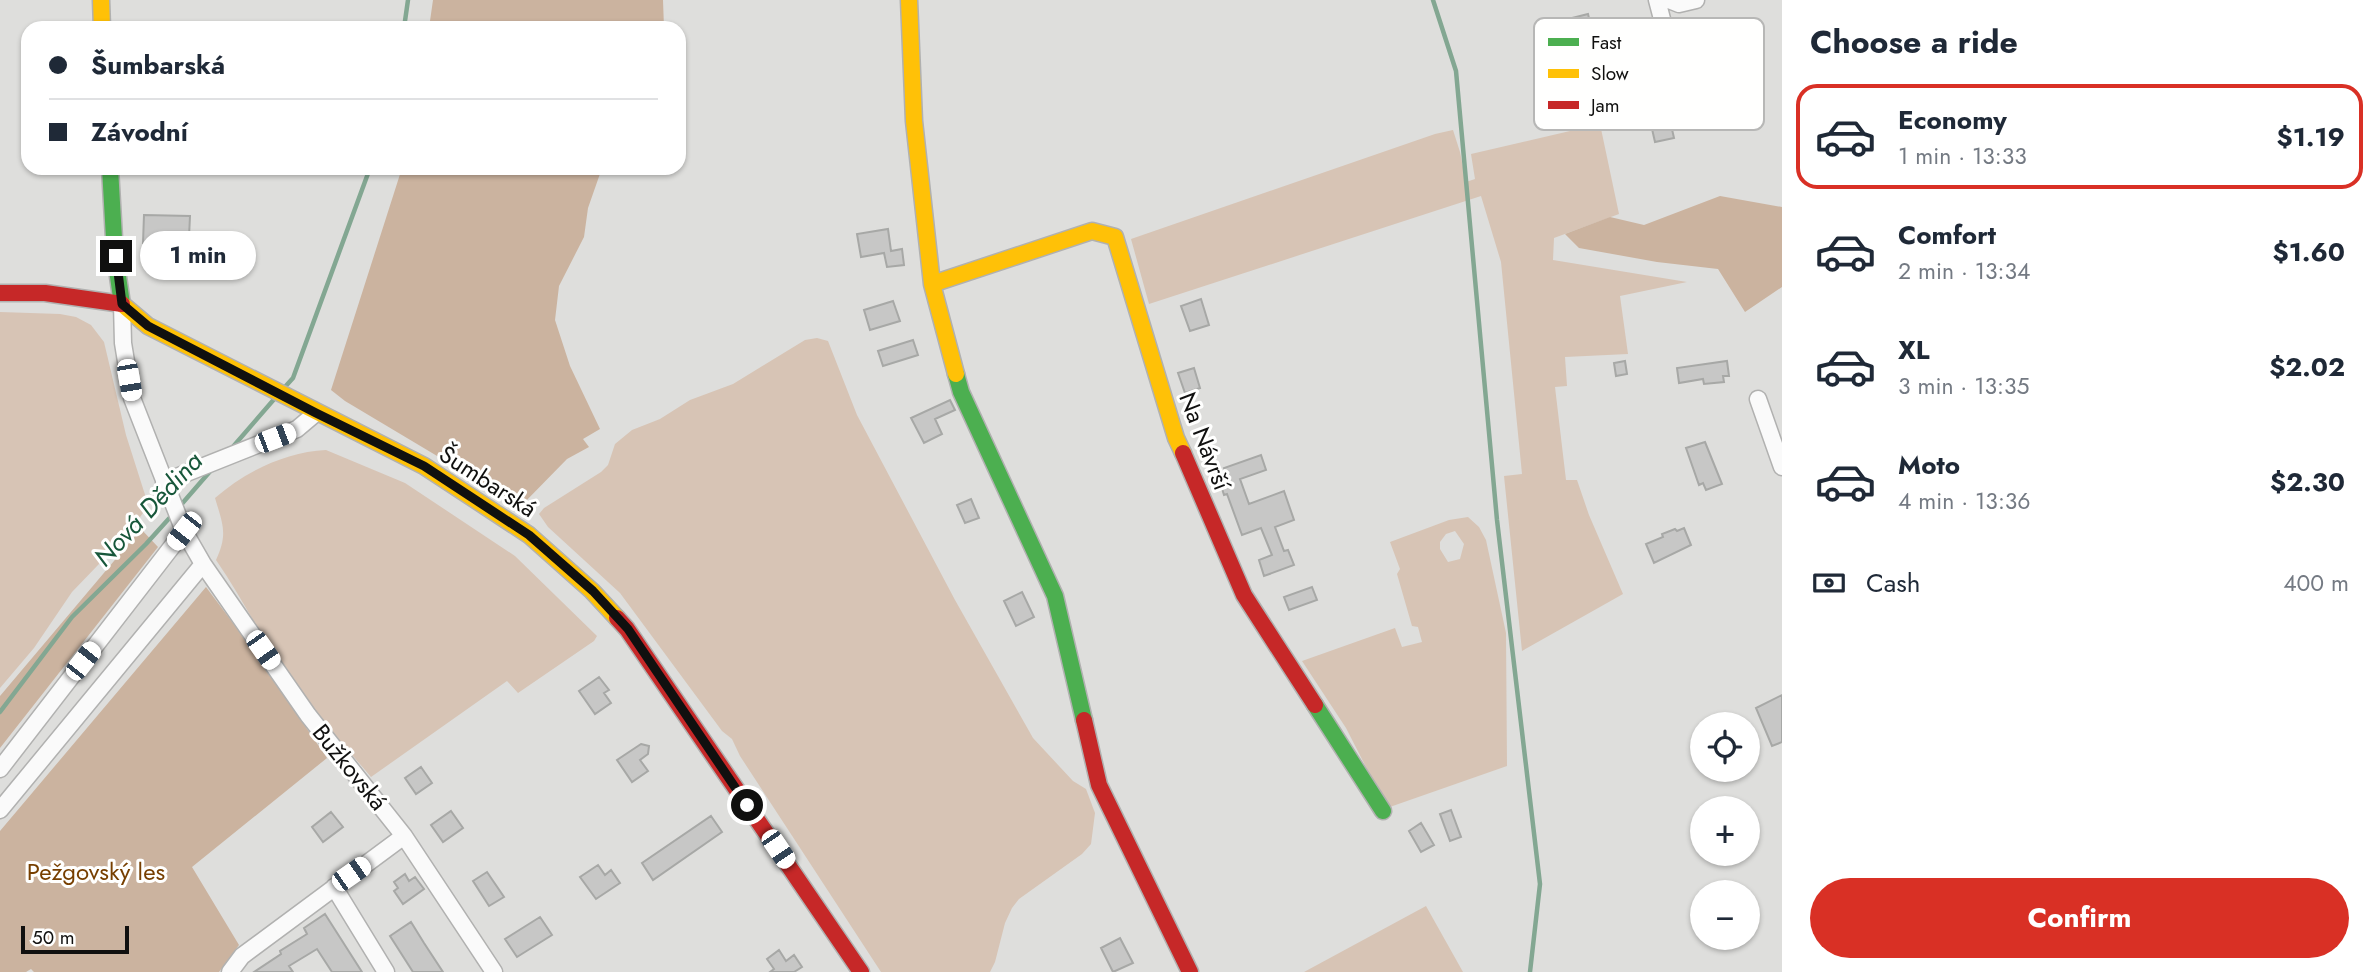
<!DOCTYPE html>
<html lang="en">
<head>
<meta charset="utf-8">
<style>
  body { margin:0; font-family:Jost,sans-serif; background:#f2f2f3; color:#1f2937; height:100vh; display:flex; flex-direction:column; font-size:26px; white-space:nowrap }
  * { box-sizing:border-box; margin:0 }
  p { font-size:23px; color:#747a83 }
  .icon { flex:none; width:38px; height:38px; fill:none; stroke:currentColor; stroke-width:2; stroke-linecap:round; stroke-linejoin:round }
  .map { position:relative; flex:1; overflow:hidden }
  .sheet { display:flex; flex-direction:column; background:#fff; width:595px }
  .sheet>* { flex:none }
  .top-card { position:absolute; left:21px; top:21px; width:665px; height:154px; border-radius:21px; box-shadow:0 2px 5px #0004; display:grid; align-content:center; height:154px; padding:0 28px; background:#fff }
  .buttons { position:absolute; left:1690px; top:712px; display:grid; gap:14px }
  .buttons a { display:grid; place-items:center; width:70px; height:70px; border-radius:50%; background:#fff; box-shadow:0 2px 5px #0004; font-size:35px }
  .scale { position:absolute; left:21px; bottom:18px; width:108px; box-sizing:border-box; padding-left:7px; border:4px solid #10100f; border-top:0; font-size:19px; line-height:24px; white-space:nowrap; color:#10100f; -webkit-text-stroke:5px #fffffe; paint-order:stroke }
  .end { position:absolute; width:32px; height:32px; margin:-16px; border:9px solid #10100f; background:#fff; box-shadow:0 0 0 4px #fff }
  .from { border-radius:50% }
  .bubble { position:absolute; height:49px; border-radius:24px; background:#fff; box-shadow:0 2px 5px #0004; font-size:23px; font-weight:700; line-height:49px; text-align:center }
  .car { position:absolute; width:21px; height:42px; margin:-21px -10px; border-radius:9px; box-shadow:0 0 5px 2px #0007; background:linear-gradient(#fff 24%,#345 0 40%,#fff 0 76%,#345 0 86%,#fff 0) }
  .top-card b { display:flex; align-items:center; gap:24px; height:66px; font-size:26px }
  .top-card b+b { border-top:2px solid #e0e1e3 }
  .top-card i { width:18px; height:18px; background:#1f2937 }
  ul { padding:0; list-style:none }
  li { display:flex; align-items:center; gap:21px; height:105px; margin:0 14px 10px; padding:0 14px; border:4px solid transparent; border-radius:21px }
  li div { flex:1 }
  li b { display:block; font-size:26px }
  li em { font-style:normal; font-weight:700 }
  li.current { border-color:#d93025 }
  li>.icon { width:63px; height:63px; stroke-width:1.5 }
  h2 { padding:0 28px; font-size:32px; line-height:84px }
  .pay { display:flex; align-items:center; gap:18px; height:77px; padding:0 28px; font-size:26px }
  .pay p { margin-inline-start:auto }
  .button { display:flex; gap:14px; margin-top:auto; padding:14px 28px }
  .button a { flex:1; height:80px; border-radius:42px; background:#d93025; color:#fff; font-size:28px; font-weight:700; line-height:80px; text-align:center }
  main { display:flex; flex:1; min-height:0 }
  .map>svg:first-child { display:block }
</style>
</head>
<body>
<main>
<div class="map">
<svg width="1782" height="972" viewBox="0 0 1782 972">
  <rect width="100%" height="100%" fill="#dededc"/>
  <path fill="#d7c4b5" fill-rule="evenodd" d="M1600,124L1619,214L1554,238L1553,260L1687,282L1620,296L1628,354L1565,357L1567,386L1555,387L1566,480H1577L1589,515L1623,594L1522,651L1504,476L1522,474L1501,262L1481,196L1149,304L1131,239L1435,134L1453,130L1460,152L1466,182L1475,179L1471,154Z
    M0,312L60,314L76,317L91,325L104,342L126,435L147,501L143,513L125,537L72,592L34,648L0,688Z
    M817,338L828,341L857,415L955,600L1033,738L1073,781L1086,789L1095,813L1091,844L1082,854L1019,899L1012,908L1005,923L995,962L990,972H881L740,756L732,739L722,731L620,593L548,527L539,514L544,508L601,472L608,465L615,444L632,430L660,419L690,400L733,384L805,340Z
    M326,450L405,483L515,556L597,636L594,641L518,693L507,681L371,777C345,746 316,716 292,683C264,643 243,599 216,560C228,534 223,525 215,498C246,471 286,452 326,450Z
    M1468,517L1479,527L1486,540L1506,633L1507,766L1387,808L1346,728L1302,661L1395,628L1402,647L1422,642L1418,627L1412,626L1397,574L1400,569L1390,542L1449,520ZM1455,531L1464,544L1460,559L1448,562L1440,549V542L1446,534Z
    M1426,906L1463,972H1304Z"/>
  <path fill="#cbb39f" d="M433,0H663L664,28H429Z
    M402,168H602L588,208L584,237L559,286L555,320L570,366L600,429L583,439L589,447L567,459L521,506L345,401L331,390Z
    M1720,196L1782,207V287L1745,312L1718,269L1657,262L1579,248L1565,234L1610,217L1644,225Z
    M141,529L158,547L0,748V696Z
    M206,587L251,647L327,758L192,867L239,945L219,972H34L31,969L26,972H0V831Z"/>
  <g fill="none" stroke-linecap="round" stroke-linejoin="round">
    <path stroke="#83a792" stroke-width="4.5" d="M1433,0L1456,71L1497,520L1540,884L1530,972
      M404,28L408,0
      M284,388L293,378L370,168
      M231,449L276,397
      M180,506L213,468
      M0,712L72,617L146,544L174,513"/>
  </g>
  <path fill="#c7c7c6" stroke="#a7a8a6" stroke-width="2" d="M1588,14L1594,39L1552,47L1548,24Z
    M1669,116L1674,138L1655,142L1650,120Z
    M144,215L190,216L189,237H162V243H143Z
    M888,229L891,251L902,249L904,265L887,267L884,253L861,257L857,234Z
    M1201,299L1209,325L1190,331L1181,306Z
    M893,301L900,321L870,330L864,310Z
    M913,340L918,355L883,366L878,351Z
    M1625,361L1627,374L1616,376L1614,363Z
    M1727,361L1729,376H1723L1724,382L1704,384L1703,379L1679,383L1677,368Z
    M1194,368L1200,388L1185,393L1178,373Z
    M950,400L955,410L935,419L942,434L924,443L911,418Z
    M1705,442L1722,484L1706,490L1703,483L1699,485L1686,448Z
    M1261,455L1266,470L1240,479L1249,504L1284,491L1294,520L1275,527L1284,551L1288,550L1294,565L1264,576L1259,560L1272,555L1261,528L1242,535L1227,494L1224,495L1218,476L1226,474L1224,468Z
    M971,499L979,518L965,523L957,505Z
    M1684,528L1691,545L1654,563L1646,544L1663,537L1662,534L1675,529L1677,531Z
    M1312,587L1317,600L1289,610L1284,597Z
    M1022,592L1034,617L1016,626L1004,601Z
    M599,677L609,690L604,693L611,703L595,714L579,691Z
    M1782,695V742L1772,746L1756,708Z
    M641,744L649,746L648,754L640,760L648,771L632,782L617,760Z
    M421,767L432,783L416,794L405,778Z
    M1451,810L1461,837L1450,841L1440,814Z
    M451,811L463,828L443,842L431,825Z
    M331,812L343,827L323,842L312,827Z
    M711,816L722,832L653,880L642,863Z
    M1421,823L1434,845L1421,852L1409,831Z
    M598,865L605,875L611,870L620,883L596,899L580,877Z
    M487,872L504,897L489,906L473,881Z
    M405,874L409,881L415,877L424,889L403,904L394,891L398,888L394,882Z
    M325,914L362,972H332L317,949L289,966L293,972H254L281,954L280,951L307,934L304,928Z
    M540,917L552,935L517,957L505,939Z
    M411,922L424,943L443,972H413L390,936Z
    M1120,938L1133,963L1113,972L1101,948Z
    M779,950L786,961L794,955L802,967L794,972H770L774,969L767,959Z"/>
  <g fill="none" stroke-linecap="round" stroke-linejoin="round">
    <g stroke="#b1b1b0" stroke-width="19">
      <path id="street" d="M1657,0L1687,114
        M1669,0L1679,4L1696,0
        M122,304L123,343L132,398L184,531L203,564L308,715L404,836L494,972
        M1758,399L1782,467
        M164,482L297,429L316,413
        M0,769L184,531
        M0,810L203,564
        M334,887L386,972
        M230,972L242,956L404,836"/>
    </g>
    <g stroke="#b1b1b0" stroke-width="19">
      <path id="fast" d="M110,168L115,256L122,304
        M956,374L961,392L1055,596L1084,720
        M1315,705L1383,811"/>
    </g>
    <g stroke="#b1b1b0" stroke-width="19">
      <path id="slow" d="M101,0L102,28
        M909,0L914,121L932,284L956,374
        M932,284L1092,231L1115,237L1176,438L1183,453
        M122,304L148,326L424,466L529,535L592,591L617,618"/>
    </g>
    <g stroke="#b1b1b0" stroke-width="19">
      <path id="jam" d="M0,293H45L122,304
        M1183,453L1244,595L1315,705
        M617,618L627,629L861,972
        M1084,720L1099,785L1190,972"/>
    </g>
    <use href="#street" stroke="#fafafa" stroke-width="16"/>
    <use href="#fast" stroke="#4caf50" stroke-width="16"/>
    <use href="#slow" stroke="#ffc107" stroke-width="16"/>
    <use href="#jam" stroke="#c62828" stroke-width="16"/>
  </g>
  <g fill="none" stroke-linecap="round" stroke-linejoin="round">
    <path stroke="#10100f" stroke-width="9" d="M116,256L122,304L148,326L316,413L424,466L529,535L593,591L628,629L747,805"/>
  </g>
  <g text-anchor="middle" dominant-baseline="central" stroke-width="6" stroke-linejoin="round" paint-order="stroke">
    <g font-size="24" fill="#10100f" stroke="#fffffe">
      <text transform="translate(1205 441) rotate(69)">Na Návrší</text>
      <text transform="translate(488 481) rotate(33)">Šumbarská</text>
      <text transform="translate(350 767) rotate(51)">Bužkovská</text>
    </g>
    <g font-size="24" fill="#773f00" stroke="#fffffe">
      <text x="96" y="871">Pežgovský les</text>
    </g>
    <g font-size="26" font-style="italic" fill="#17573a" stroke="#fffffe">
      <text transform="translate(148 509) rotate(-47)">Nová Dědina</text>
    </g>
  </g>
  <rect x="1534" y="18" width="230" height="112" rx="10" fill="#fffffe" stroke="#b7b7b6" stroke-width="2"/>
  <rect x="1548" y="38" width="31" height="8" fill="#4caf50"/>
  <rect x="1548" y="69" width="31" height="9" fill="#ffc107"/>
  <rect x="1548" y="101" width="31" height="8" fill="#c62828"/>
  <g font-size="19" fill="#10100f">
    <text x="1591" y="49">Fast</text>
    <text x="1591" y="80">Slow</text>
    <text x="1591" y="112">Jam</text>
  </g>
</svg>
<div class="buttons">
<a><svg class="icon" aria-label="locate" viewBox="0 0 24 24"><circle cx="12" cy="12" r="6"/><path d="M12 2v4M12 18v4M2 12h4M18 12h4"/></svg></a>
<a>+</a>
<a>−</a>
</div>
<div class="scale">50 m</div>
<i class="end from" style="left:747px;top:805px"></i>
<i class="end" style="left:116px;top:256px"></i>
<div class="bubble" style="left:140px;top:231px;width:116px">1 min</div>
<i class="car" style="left:129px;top:380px;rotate:170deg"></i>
<i class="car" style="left:275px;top:438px;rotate:69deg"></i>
<i class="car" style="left:184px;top:531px;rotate:218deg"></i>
<i class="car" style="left:263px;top:650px;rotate:145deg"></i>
<i class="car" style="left:83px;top:661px;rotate:38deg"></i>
<i class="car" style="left:778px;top:849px;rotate:146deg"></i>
<i class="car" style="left:351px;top:874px;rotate:55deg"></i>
<div class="top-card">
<b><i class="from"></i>Šumbarská</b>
<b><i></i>Závodní</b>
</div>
</div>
<section class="sheet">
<h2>Choose a ride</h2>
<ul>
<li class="current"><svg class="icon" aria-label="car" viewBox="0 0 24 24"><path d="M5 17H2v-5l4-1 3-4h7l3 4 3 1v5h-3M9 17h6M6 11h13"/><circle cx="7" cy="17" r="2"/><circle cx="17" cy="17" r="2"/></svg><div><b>Economy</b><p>1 min · 13:33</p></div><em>$1.19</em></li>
<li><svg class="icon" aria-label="car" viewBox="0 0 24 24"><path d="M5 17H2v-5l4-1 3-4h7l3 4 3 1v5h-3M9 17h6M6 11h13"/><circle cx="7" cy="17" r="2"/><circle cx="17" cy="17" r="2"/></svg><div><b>Comfort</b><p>2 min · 13:34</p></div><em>$1.60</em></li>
<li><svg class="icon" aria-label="car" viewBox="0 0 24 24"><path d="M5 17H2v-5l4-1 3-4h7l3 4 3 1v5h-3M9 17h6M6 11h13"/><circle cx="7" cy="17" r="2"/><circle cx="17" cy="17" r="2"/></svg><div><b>XL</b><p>3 min · 13:35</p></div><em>$2.02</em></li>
<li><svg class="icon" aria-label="car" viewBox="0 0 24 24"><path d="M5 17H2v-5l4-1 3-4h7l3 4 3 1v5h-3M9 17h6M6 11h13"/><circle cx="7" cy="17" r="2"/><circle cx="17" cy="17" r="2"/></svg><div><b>Moto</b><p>4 min · 13:36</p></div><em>$2.30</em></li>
</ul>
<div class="pay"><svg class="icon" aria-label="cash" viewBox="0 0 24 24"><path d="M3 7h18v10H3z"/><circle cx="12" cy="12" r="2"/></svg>Cash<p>400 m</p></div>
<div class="button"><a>Confirm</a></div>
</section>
</main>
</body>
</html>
